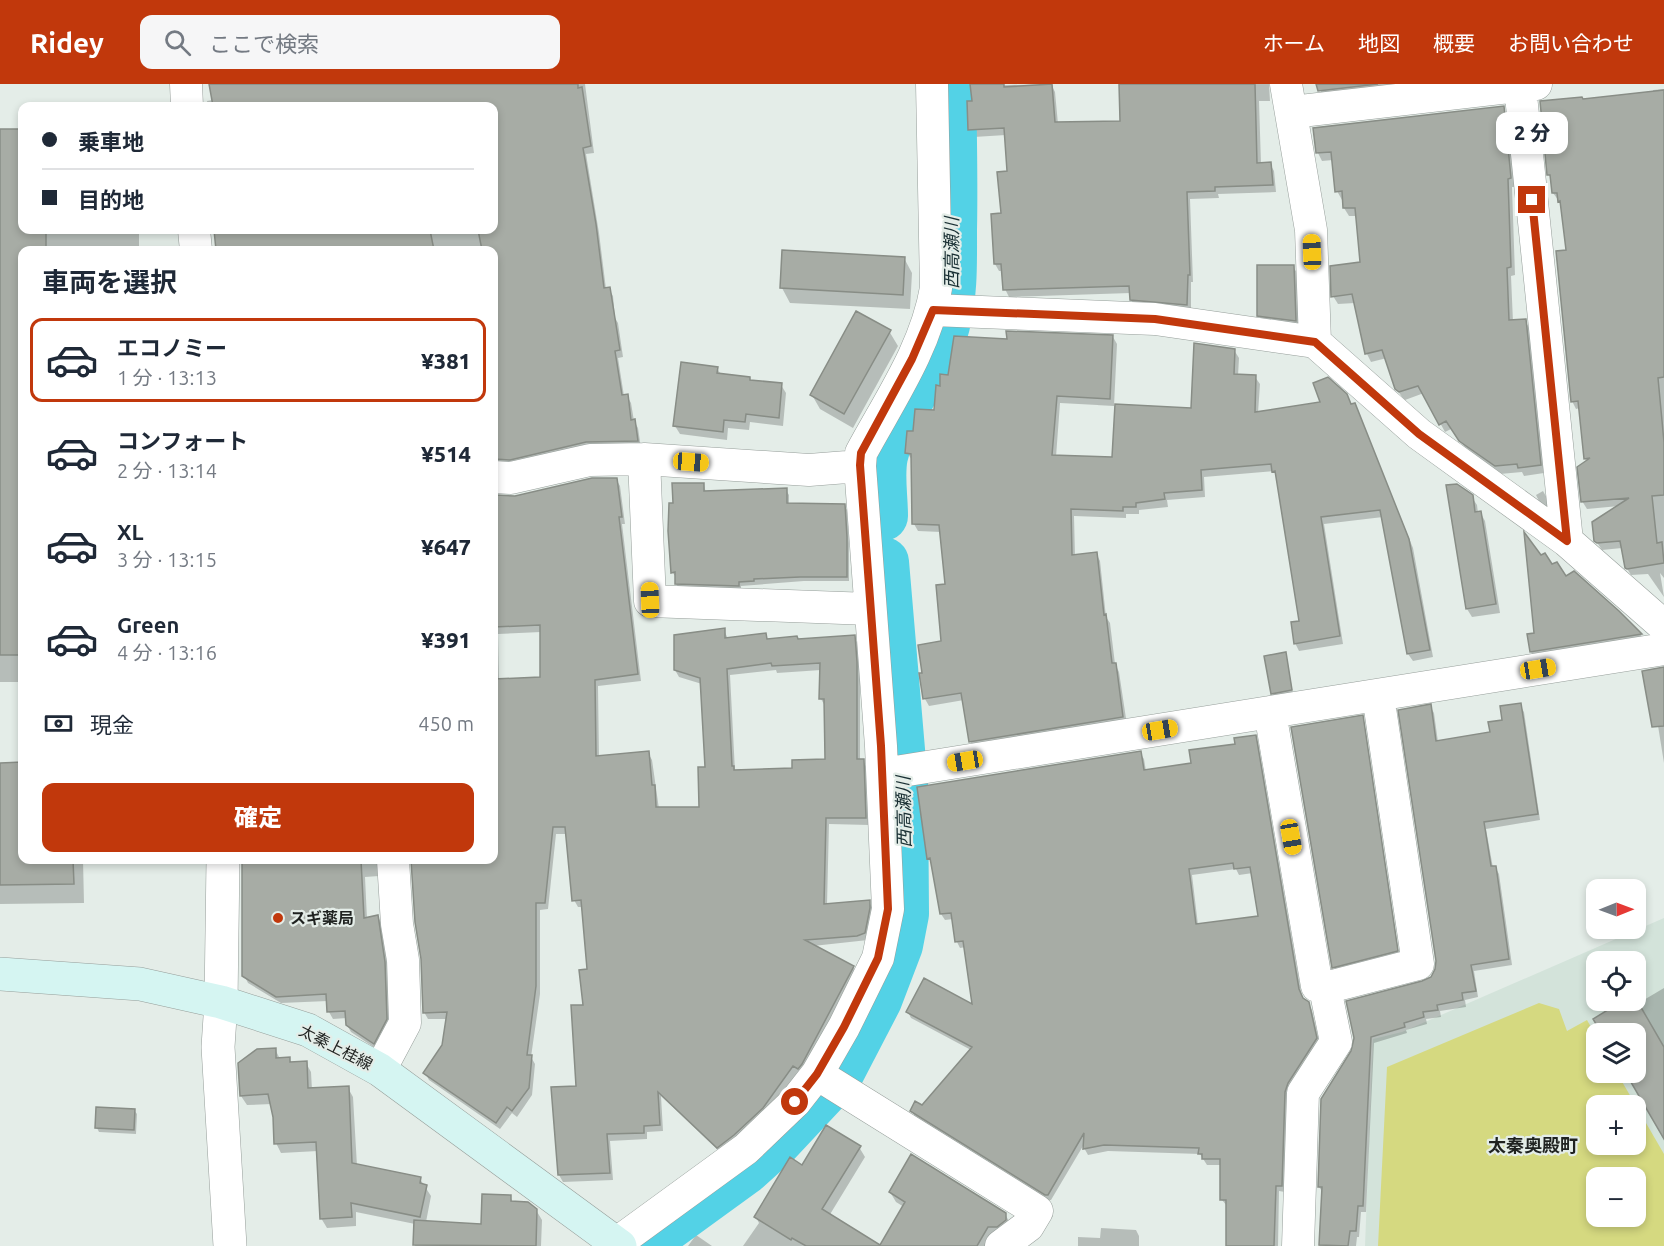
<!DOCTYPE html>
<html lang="ja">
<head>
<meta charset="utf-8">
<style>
  body { margin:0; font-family:Ubuntu,"Noto Sans JP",sans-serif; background:#f6f6f7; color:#1f2937; height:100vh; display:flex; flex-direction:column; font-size:22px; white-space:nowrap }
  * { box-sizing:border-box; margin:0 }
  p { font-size:20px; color:#747a83 }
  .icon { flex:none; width:33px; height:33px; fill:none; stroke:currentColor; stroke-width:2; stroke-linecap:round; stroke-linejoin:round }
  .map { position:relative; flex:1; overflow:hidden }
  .drawer { position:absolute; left:18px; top:162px; width:480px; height:618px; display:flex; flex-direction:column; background:#fff; border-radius:12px; box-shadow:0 3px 9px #0003 }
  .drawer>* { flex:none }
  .guide { position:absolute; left:18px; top:18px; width:480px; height:132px; border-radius:12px; box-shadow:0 3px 9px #0003; display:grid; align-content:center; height:132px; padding:0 24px; background:#fff }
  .needle { width:39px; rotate:89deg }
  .tools { position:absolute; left:1586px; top:795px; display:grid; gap:12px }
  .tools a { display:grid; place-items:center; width:60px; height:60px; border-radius:12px; background:#fff; box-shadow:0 3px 9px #0003; font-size:30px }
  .end { position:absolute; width:27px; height:27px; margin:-14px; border:8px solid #c1380c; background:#fff; box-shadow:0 0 0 3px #fff }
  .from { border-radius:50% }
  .bubble { position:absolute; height:42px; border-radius:12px; background:#fff; box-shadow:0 3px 9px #0003; font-size:20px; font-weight:800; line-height:42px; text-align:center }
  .car { position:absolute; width:18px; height:36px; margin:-18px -9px; border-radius:8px; box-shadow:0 0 4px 2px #0007; background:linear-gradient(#f5c518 24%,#345 0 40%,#f5c518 0 76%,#345 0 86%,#f5c518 0) }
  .guide b { display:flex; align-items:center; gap:21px; height:57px; font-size:22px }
  .guide b+b { border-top:2px solid #e0e1e3 }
  .guide i { width:15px; height:15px; background:#1f2937 }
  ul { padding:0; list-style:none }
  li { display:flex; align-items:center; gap:18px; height:84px; margin:0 12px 9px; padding:0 12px; border:3px solid transparent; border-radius:12px }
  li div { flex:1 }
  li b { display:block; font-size:22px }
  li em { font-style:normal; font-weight:800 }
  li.selected { border-color:#c1380c }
  li>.icon { width:54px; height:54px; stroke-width:1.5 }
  h2 { padding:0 24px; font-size:27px; line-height:72px }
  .pay { display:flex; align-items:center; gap:15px; height:66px; padding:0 24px; font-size:22px }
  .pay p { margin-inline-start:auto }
  .cta { display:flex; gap:12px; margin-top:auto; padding:12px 24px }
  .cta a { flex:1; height:69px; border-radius:12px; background:#c1380c; color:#fff; font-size:24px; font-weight:800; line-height:69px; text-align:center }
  header { display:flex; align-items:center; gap:36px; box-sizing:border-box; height:84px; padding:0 30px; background:#c1380c; color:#fff }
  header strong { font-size:28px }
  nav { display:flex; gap:33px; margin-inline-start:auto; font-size:21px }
  .search { width:420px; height:54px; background:#f6f6f7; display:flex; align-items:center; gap:15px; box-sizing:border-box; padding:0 21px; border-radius:12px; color:#747a83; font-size:22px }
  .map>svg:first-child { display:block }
</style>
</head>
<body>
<header>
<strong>Ridey</strong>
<div class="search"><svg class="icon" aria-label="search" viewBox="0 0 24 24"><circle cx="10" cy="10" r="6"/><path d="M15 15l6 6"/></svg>ここで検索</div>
<nav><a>ホーム</a><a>地図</a><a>概要</a><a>お問い合わせ</a></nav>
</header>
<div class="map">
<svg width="1664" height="1162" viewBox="0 0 1664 1162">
  <rect width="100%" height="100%" fill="#e4ede8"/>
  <path fill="#d3e3da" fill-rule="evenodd" d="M1664,834V1162H1365L1373,955L1402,948ZM1596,878H1635V916H1596ZM1596,950H1635V988H1596ZM1596,1022H1635V1060H1596ZM1596,1094H1635V1132H1596Z"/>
  <path fill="#d5d980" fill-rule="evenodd" d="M1539,919L1559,925L1567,947L1587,936L1596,952V988L1617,989L1664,1070V1162H1378L1387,983ZM1596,1022H1635V1060H1596ZM1596,1094H1635V1132H1596Z"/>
  <path fill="#53d2e6" d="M707,1106L714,1116L653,1162H630Z"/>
  <path fill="#0003" fill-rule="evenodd" d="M211,0H585L594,69L586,70L599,149L606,205H609L613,212L615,234L618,239L623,273L618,274L624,312H627L631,319L634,337L638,344L641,364L494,383V166H217L215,146H494V22H208L207,17L213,16Z
    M1051,0L1055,8L1058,40L1121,38V0H1269L1270,17H1259L1261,80H1270L1274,87L1276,108L1218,110L1219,114L1190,115L1193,198H1191V228L1136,223L1131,216V209L1009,213L1005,205L1003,187H999L995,180L1009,89L1006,51L974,53L970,45L973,19L972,2Z
    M1318,0H1405L1323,13Z
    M1664,5V494L1660,489L1664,513L1648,490L1631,491L1626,483L1622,464L1602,466L1596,457L1619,422L1587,425L1582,417L1587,378L1585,375L1580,324L1576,325L1572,317L1568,168L1562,121L1553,109L1552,96L1549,90L1628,12L1653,8V6Z
    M1503,24L1508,32L1515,103H1512L1515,191L1511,192L1513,238L1525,237L1530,245L1544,389L1524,392L1522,388L1500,390L1466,365L1451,345L1445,348L1424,309L1405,316L1402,313L1396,304L1387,274L1371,278L1367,270L1355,219L1338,220L1333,212L1362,180L1357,132H1349L1344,124V116H1342L1337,107L1333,76L1322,77L1318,69L1315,45Z
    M22,46V146H139V166H22V598H0V47Z
    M784,168L904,174L912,189L910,225L790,219L782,204Z
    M1293,183L1298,190L1300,244L1263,239L1259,231Z
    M889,247L898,262L853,344L820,325L812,311Z
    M1113,253L1117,260L1114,322L1192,326L1234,266L1239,274L1238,292L1255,293L1260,300L1258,329L1354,320L1413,464L1433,573L1413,577L1408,570L1383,433L1324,440L1343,560L1299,567L1295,559L1301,538L1278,395L1274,387L1204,393L1205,413L1167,416L1168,423L1139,426V430H1126V434L1074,432L1075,473L1096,469L1100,477L1106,533L1110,539L1115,580L1119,588L1127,641L975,665L970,657L964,616L929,622L925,615L924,590L943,558L946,501L941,448L918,447L914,440L913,377L907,369L915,349L935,328L941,303L950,292L1008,257ZM1060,319L1116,322L1113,374L1056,373Z
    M717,284L721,291L749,294L751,298L781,301L786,309L783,342L750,338L749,346L728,344L727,356L680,350L675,342Z
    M616,395L620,402L625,440H622L641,597L598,602L599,674L648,669L652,676L659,725H700L706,684L702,600L679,593L675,586L724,546L728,555L765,551L768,556H798L854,553L858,560L860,586V677H863L867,684L869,741L829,740L827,821L869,818L873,825L868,856L813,862L853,883L857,890L802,991L798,988L767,1031L722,1070L661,1012L663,1047L647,1048V1055L610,1057L613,1096L563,1098L559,1091L553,1005L578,1003L589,886L583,823H578L574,816L567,750H556L548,825L540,826V910L531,973L535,980L532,1011L517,1033L512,1029L500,1045L429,996L425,989L443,962L447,935H428L424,928L422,875L416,838L413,776H494V411L510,413ZM541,548L542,595L499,596L498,550ZM776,586L777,589L821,586V615L825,622L827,677L794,686L735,687L730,591Z
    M704,401L706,409L786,406L789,411V421H844L847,426L849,459V497H804L741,502V506L679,504L676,500V493L672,488Z
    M1543,407L1548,416L1549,426L1541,421L1536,411Z
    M1471,412L1477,421L1478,429L1480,428L1485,437L1500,529L1472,533L1467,525Z
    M1541,473L1618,528L1641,551L1647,562L1538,580L1531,568L1535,550Z
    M1285,570L1287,574L1293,610L1275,613L1272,609Z
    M1664,584V679L1654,617Z
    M1520,621L1524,628L1540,736L1486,745L1493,784L1495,783L1499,790L1512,881L1474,887L1478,913L1465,916L1466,923L1440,927L1441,933L1426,935L1427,940L1406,946L1407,949L1374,959L1366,1128H1361L1359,1153H1357L1356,1162H1319L1324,1110L1319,1103L1353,968L1423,899L1432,894L1437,886L1430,622L1434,629L1438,658L1491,650Z
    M1362,633L1364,637L1399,871L1336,887L1334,883Z
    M1255,653L1258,659L1302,913L1312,926L1320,961L1285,1108L1279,1107L1278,1162H1226L1227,1122L1222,1116V1081H1207L1200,1070L1108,1067L1088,1071L1083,1062L1051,1116H1049L915,1033L912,1027L922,1023L971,966L911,934L908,928L974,922L966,863L960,864L957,858L953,835L945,836L941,830L933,781L929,774L1140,669L1144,675L1146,687L1193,681ZM1236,785L1239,791L1253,789L1259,833L1198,841L1192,791Z
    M0,680H22V776H83L84,819L0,820Z
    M243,776H380L379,792L365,793L367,835L378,833L382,840L388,886L390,943L378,966L351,948L347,941V934L333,935L329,928L328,917L281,919L248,899L244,891Z
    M1664,904V1053L1635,988L1637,920Z
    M275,965L280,975H289L292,979H306L311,988L312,1006L348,1004L353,1013L357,1082L420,1095L431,1112L426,1138L482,1141L510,1113L513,1118L536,1126L542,1136L541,1162H415V1140L356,1128V1142L327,1144L321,1134L318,1067L281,1069L276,1059L272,1020L247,1021L241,1012L239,980Z
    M134,1026L137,1030L136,1050L99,1048L97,1044Z
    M859,1063L865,1073L829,1132L879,1162H743L759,1139L756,1133L803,1083Z
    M890,1108L1005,1130L1011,1141L988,1162H881L904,1123L896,1118Z
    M1101,1144L1136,1146L1139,1152V1162H1078V1153L1100,1154Z
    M696,1151L712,1162H688Z"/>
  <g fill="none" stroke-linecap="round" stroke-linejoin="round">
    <path stroke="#53d2e6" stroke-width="50" d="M883,432C883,413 879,390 883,372C893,328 933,288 945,241C953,209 952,178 952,146C953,97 952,49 951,0
      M640,1162L746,1085L777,1057L837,993L877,916L898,861L904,830L903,701L884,478"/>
  </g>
  <path fill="#a7aca5" stroke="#888d86" stroke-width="1.5" fill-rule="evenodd" d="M209,0H578V4L582,3L591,62L583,64L596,140L604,204L610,203L620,266L615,267L622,311L628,310L631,336L635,335L638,357L586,358L510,376L494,375V166H482L478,146H494V22H213Z
    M970,0H1004V3L1052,0L1055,38L1120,37L1119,0H1255L1257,79L1271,78L1273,101L1215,103V107L1187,108L1190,191H1188L1187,221L1130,216L1129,202L1003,206L1001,180H994L991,130L1001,129L997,88L1007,87L1004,44L968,46L967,17H972Z
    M1316,0H1378L1318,7Z
    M1664,6V293L1658,294L1664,358V411L1652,412L1657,459L1662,458L1664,479L1627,485L1625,484L1620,457L1597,459L1594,457L1592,438L1629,414L1581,418L1577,383L1590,374L1584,375L1578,317L1571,318L1556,167L1566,166L1560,117L1558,118L1557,109H1552L1550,91H1547L1540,17L1582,13L1583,15Z
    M1504,22L1511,94L1508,95L1511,183L1507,184L1509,236L1526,235L1541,381L1518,384L1517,380L1495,382L1459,357L1446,337L1439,341L1418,302L1399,308L1395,305L1382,266L1365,270L1352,210L1331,213L1330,182L1360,178L1355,124H1343L1342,107L1335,108L1331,68L1316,69L1313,44Z
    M0,45H22V146H46V166H22V571H0Z
    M214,146H430L434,166H216Z
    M782,166L905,173L903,211L780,204Z
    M1257,181H1294L1296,237L1257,232Z
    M856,227L891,246L844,330L810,311Z
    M1006,247L1113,251L1110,315L1057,312L1052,371L1112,373L1115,320L1191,324L1194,259L1235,265L1234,290L1256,291L1255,328L1320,318L1313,299L1328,293L1347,310L1351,320L1355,319L1409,455L1430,566L1407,570L1380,426L1321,433L1340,552L1294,560L1291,538L1299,537L1275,387L1272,388L1271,380L1201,386L1202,406L1164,409L1165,415L1136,419V423H1123V427L1071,425L1072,471L1097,468L1104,531L1106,530L1112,579H1116L1123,633L969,658L961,609L923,615L919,589H922L918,561L941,557L936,501L945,500L939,441L912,440L911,370L905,369L907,347H913L915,325L934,326L936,301L940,302V290L948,291L954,252L1007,255Z
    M681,278L718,283L717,289L750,293V296L782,299L779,334L746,330L745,338L724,336L723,348L673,342Z
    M592,394H617L622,433H619L638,590L595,596L596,672L649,667L652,701H655L656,723H699L698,683H705L700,594L674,586V551L725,544V554L766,549L767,555L797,552L798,555L855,551L857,578V675H864L866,734H826L824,820L870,816V824L865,849L857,852L805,856L854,882L802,980L798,985L793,982L763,1024L734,1051L717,1064L658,1008L660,1041L644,1042V1049L607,1050L610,1089L558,1091L551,1003L576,1002L571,921H583L579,886L587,885L581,816L572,817L565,743H553L545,819H536V902L527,971H532L529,1004L512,1027L507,1023L496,1039L423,989L442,961L447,928L423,929L421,875L415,838L411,776H494V595L540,593V541L494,543V413L496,411L515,412ZM771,579L772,582L820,579L819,615H824L825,675L792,676V684L734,686V682H732L727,585Z
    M672,399H704V407L787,404V419L845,420L847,453V493H800L754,495V497L739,498V502L675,500V488L671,489L668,447L669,419H673Z
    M1457,400L1473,411L1475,428L1481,427L1496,520L1466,525L1446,401Z
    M1524,448L1541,471L1545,469L1552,480L1557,478L1566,492L1574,487L1619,527L1642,550L1530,568L1527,550L1534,549Z
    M1286,568L1292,606L1271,610L1264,572Z
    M1664,583V642L1652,643L1642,587Z
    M1521,619L1538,730L1484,738L1491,782H1496L1509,875L1471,881L1476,907L1462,909L1463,916L1437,921L1438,926L1423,928L1424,933L1404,939L1405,943L1371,953L1363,1122H1358L1356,1147H1350L1348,1162L1319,1161L1322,1103H1318L1321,1015L1351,967L1354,954L1346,917L1422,897L1431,893L1435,885L1436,877L1398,626L1431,620L1436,657L1490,648L1488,638L1502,636L1500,622Z
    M1363,631L1398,867L1332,884L1291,643Z
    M1256,651L1299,905L1303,914L1309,918L1317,954L1288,999L1285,1008L1282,1102H1276L1274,1162H1226V1116H1220V1075H1202V1070H1198L1199,1064L1104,1061L1083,1065L1084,1049L1048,1111H1045L910,1027L915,1017L922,1021L972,963L906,928L924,894L972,920L963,857L955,858L951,829L940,830L930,774L927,775L917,703L1141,667L1144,686L1191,679L1189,666L1235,660L1234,654ZM1233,779L1234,785L1250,783L1258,832L1196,840L1189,785Z
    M22,678V776H73L74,800L0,801V679Z
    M242,776H361L364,834L378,831L385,878L387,935L374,960L346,941L345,927L327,928L326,910L276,913L242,892Z
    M1635,913L1664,963V1055L1625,988H1635V950H1602L1593,935L1624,916H1635Z
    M276,964V974L290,973V978L307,977L308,1004L349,1002L352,1079L421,1093L420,1099L427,1101L420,1133L351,1119L352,1133L320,1135L316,1058L274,1060L273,1033L268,1010L240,1012L238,979L257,965Z
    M96,1023L135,1025L134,1046L95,1044Z
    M826,1041L861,1062L822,1125L880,1161L905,1118L889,1108L911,1070L1006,1129V1136L997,1143H988L977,1162H806L792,1154L791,1156L754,1133L790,1073L802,1081Z
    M482,1110L511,1111V1117L528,1118L537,1125L536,1162L413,1161L414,1136L481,1140Z"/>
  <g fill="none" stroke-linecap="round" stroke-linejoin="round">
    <g stroke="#969e9a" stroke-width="33">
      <path id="minor" d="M186,0L187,22
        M1286,0L1311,146L1315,258
        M1520,2L1567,457
        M1292,28L1536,0
        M194,146L196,166
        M933,226L1155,235L1315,258L1419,350L1567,457L1664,542
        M644,375L650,517L870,525
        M494,393L511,394L590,376L644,375L809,386L860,382
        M1270,628L1317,902L1325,904L1418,880L1378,611
        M883,690L1664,565
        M380,986L405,939L403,876L397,840L393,776
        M817,990L1037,1127L1028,1142L1001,1162
        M617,1159L746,1065L795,1018L817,990L844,943L878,874L888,825L881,662L860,382L861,369C889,317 926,264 936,204L932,0
        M1298,1162L1303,1009L1336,958L1325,904"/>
    </g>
    <g stroke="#969e9a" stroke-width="34">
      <path id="tertiary" d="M223,776L221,918L218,963L230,1162"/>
    </g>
    <g stroke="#969e9a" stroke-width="34">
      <path id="secondary" d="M0,890L140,900L221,918L308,946L380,986L620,1162"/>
    </g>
    <use href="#minor" stroke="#fff" stroke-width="32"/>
    <use href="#tertiary" stroke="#fff" stroke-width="33"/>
    <use href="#secondary" stroke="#d5f5f2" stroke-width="33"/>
  </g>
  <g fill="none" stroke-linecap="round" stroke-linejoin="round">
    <path stroke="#c1380c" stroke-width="8" d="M795,1018L817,990L844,943L878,874L888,825L881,662L860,381L861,369L912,275L933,226L1155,235L1315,258L1419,350L1567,457L1532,116"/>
  </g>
  <circle fill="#c1380c" stroke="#e4ede8" stroke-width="2" cx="278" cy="834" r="6"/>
  <g text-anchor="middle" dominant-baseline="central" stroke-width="4.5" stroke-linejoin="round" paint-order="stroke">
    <g font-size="16" font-weight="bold" fill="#1f2220" stroke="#e4ede8" text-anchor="start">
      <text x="290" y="834">スギ薬局</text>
    </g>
    <g font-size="16" fill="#1f2220" stroke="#e4ede8">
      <text transform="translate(336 963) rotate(27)">太秦上桂線</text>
    </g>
    <g font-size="18" font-style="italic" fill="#192f33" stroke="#e4ede8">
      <text transform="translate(951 169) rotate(-90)">西高瀬川</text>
      <text transform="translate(903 728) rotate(-91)">西高瀬川</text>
    </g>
    <g font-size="18" font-weight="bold" fill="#1f2220" stroke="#e4ede8">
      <text x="1533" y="1061">太秦奥殿町</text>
    </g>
  </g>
</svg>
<div class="tools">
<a><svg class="needle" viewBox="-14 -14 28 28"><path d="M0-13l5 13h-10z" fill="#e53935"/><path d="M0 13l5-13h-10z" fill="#747a83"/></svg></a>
<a><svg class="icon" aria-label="locate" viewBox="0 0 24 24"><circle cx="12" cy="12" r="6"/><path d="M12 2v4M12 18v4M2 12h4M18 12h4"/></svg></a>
<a><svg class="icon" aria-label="layers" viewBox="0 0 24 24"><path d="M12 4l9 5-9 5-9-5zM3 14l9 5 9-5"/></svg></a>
<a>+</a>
<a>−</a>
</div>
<i class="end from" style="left:795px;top:1018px"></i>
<i class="end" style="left:1532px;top:116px"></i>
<div class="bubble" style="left:1496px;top:28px;width:72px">2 分</div>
<i class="car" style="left:1312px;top:168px;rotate:358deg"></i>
<i class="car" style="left:691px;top:378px;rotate:94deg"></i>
<i class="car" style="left:650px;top:516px;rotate:358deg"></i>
<i class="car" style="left:1538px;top:585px;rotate:81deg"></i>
<i class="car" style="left:1160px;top:646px;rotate:81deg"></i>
<i class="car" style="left:965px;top:677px;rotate:261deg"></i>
<i class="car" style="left:1291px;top:753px;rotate:170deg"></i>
<div class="guide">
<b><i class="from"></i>乗車地</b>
<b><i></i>目的地</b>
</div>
<section class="drawer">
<h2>車両を選択</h2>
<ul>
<li class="selected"><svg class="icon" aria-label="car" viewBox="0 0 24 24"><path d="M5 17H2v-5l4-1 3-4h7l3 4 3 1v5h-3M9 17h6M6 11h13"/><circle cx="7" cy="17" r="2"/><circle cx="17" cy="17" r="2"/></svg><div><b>エコノミー</b><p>1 分 · 13:13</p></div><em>¥381</em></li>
<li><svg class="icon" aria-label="car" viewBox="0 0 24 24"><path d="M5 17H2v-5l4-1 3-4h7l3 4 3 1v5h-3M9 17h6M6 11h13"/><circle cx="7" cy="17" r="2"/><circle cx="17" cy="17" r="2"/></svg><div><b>コンフォート</b><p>2 分 · 13:14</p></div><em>¥514</em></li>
<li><svg class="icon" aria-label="car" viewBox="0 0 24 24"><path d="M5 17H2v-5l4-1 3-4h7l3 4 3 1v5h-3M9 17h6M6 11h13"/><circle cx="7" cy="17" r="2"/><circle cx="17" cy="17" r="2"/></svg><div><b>XL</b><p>3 分 · 13:15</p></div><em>¥647</em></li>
<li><svg class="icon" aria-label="car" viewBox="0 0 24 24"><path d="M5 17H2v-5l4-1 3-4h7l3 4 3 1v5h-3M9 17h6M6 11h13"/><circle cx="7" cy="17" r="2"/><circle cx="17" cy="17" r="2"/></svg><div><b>Green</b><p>4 分 · 13:16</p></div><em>¥391</em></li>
</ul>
<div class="pay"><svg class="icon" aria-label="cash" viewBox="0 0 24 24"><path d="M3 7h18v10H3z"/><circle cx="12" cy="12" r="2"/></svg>現金<p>450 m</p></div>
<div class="cta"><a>確定</a></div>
</section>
</div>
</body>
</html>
